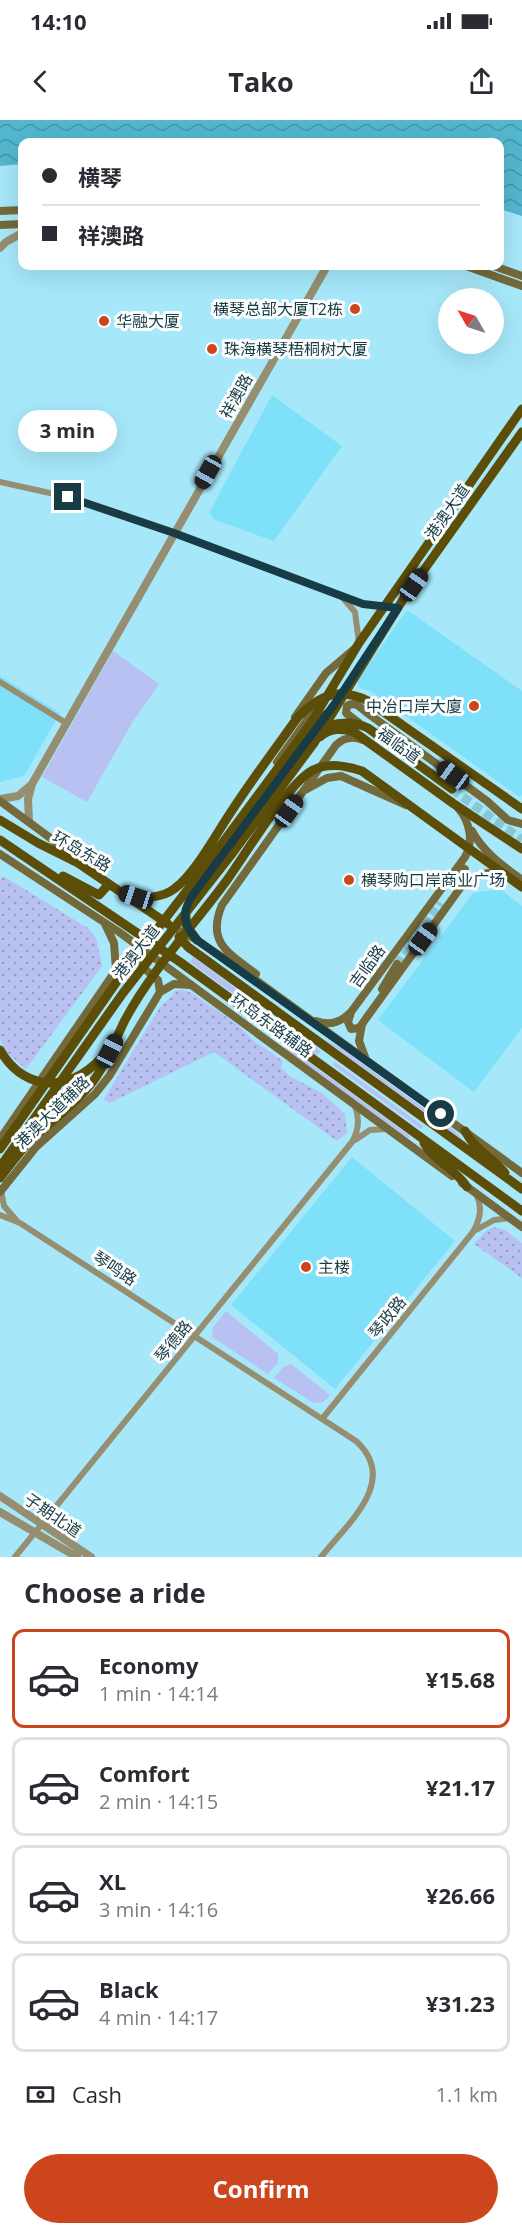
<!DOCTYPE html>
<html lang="en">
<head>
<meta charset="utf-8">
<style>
  body { margin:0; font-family:"Open Sans","Noto Sans SC",sans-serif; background:#f7f7f7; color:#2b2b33; height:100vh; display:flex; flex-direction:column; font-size:22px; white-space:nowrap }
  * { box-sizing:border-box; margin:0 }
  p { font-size:20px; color:#7c7c81 }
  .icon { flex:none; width:33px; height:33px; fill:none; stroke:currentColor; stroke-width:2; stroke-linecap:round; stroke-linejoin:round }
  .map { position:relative; height:1437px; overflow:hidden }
  .side { display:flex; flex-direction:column; background:#fff; flex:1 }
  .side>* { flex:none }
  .hud { position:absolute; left:18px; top:18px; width:486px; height:132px; border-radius:12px; box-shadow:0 6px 24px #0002; display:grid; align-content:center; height:132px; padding:0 24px; background:#fff }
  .needle { width:39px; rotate:309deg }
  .tools { position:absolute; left:438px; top:168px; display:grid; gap:12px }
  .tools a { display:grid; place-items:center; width:66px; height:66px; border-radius:50%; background:#fff; box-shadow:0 6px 24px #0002; font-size:30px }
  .end { position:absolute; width:27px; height:27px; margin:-14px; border:8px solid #173c45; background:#fff; box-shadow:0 0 0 3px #fff }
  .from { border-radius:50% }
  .bubble { position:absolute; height:42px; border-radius:21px; background:#fff; box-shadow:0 6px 24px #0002; font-size:20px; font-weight:700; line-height:42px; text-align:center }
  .car { position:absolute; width:18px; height:36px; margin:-18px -9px; border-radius:8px; box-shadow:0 0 4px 2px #0007; background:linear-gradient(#222 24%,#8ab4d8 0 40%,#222 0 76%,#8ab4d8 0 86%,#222 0) }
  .hud b { display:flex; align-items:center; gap:21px; height:57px; font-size:22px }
  .hud b+b { border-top:2px solid #e1e1e2 }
  .hud i { width:15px; height:15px; background:#2b2b33 }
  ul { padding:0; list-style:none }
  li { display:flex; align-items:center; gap:18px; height:99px; margin:0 12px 9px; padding:0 12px; border:3px solid #e1e1e2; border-radius:12px }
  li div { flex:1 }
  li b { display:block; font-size:22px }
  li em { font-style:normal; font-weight:700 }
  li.active { border-color:#cd451c }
  li>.icon { width:54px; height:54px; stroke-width:1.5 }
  h2 { padding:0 24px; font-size:27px; line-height:72px }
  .pay { display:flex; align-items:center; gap:15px; height:66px; padding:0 24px; font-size:22px }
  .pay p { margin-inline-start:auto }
  .action { display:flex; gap:12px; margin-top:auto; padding:12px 24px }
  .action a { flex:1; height:69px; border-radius:36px; background:#cd451c; color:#fff; font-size:24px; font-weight:700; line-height:69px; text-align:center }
  .status { display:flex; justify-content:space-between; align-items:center; height:42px; padding:0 30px; background:#fff; direction:ltr }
  .status svg { height:16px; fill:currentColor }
  header { display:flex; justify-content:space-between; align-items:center; height:78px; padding:0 24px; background:#fff; font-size:27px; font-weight:700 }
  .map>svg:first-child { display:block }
</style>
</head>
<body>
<div class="status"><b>14:10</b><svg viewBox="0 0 49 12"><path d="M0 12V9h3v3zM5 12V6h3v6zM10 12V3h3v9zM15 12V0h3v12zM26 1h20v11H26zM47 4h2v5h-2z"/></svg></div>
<header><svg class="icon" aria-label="back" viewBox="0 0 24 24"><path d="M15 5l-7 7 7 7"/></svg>Tako<svg class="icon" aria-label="share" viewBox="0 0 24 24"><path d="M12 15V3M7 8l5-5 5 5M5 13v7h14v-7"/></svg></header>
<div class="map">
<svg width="522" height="1437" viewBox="0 0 522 1437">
  <defs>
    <pattern id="park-dots" width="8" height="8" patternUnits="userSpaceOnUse" patternTransform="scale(1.5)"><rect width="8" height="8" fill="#b8c1f1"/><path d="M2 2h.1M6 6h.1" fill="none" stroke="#959ec5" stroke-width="1.8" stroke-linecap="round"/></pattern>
    <pattern id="water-waves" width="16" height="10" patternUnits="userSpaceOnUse" patternTransform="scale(1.5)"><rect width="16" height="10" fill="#53b7cf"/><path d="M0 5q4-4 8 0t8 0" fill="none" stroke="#4496aa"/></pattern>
  </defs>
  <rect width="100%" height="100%" fill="#a6e8fa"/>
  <path fill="#7ee0f9" d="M272,275L342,326L274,421L215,400L209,393Z
    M407,490L522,571V675L520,677L372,572L359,568L358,560Z
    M0,556L60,593L24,656L0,662Z
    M500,769L522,786V908L474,972L378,900L473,773Z
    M352,1037L455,1121L335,1269L231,1185Z"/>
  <path fill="#b8c1f1" d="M113,531L159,564L132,603L87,682L42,657Z
    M193,837L321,931L317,935L190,842Z
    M324,919L338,926L456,1012L464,1021Z
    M286,926L410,1016L408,1019L284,929Z
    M335,942L423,1006L421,1009L333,945Z
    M226,1191L278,1234V1243L268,1254L212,1217L213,1207Z
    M291,1244L330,1275C325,1282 320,1285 312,1282L274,1258L283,1247Z"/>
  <path fill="url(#park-dots)" d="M3,756L88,808L96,818L102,846L26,949L6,932L0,919V760Z
    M183,870L192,873L238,905L254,921L283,941L281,948L291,957L322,973L345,994L347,1013L337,1021L214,932L110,983L104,979L160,887L173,875L174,871Z
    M494,1107L505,1110L522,1123V1158L474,1124L487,1110Z"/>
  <path fill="url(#water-waves)" d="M0,0H522V96L500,89V22H22V44L0,46Z"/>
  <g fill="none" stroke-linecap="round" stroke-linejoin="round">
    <path stroke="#89c6d6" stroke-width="8" stroke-dasharray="8 4" stroke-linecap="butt" d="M397,844L441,783"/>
    <path stroke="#89c6d6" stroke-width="9" stroke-dasharray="9 4.5" stroke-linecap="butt" d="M452,669L522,720"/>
    <path stroke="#968e70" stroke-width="6" d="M0,362L68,377L126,396L363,484L398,488
      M341,476L355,492L359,523
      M0,562L66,603
      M355,1020L370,1010L386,1009
      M1,1070L4,1086L17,1101
      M0,1095L20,1103L356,1321C400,1361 347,1404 321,1437
      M476,1110L494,1100L510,1098
      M322,1299L473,1112C480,1099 483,1088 476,1074
      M15,1437L352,1022C359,1010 360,999 355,986"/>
    <path stroke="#968e70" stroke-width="8" d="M0,128L6,122L22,113
      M0,679L18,676L31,665
      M29,702L28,679L32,664L327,146
      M0,1376L91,1437
      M0,1392L77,1437"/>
    <path stroke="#74693a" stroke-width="8" d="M0,91L22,90
      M0,105L22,104
      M466,146L522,166
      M494,146L522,156
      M295,597L326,553L353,530
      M359,603L346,593L347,586C355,581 360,587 366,592L487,681L508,700L522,704
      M277,642L315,589
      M305,670L327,658L341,656L406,685
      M0,681L49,717L75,740
      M472,711C484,733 502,745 522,760
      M0,734L119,812L452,1056
      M454,753L463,748L465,749L466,758L463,764
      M105,804L114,823L116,850
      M170,806L195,819L246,853L522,1053
      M256,854C229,833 206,823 222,785L336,625C343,618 353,616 363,620
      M382,869L397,844
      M351,892L348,902L351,909L359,908L363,903
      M316,901C331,906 341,902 351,892L465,737C474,721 470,702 458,688
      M365,937L359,921L362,904L461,767C478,752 494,749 516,756
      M0,1019L116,850L130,842L140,845L158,860L160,872
      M462,1063L522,1107
      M0,1072L36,1027L95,974L110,955L160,872L174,864L190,865"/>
    <path stroke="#5c4e08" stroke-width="9" d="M329,606C343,601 355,602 368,608L452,669
      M320,617C330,608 341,608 354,612L454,684L522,729
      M275,665L327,594
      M0,700L38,723L78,743L168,804
      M0,720L180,842L522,1091
      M216,744L257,688
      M63,756L99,775L109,764
      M130,775C144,779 162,778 174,769C194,755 215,716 229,695C251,661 275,629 298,597C321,574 339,567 368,581L522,689
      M186,790V805L197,820
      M179,817L188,827L522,1069
      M0,930C26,976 77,971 106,932
      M465,1011C474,1029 492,1037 505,1053
      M424,1023C434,1041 456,1049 467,1067
      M0,1029L118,860L195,760L309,606L359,523L522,289
      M0,1047L123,873L231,735L314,623L404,478L522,312
      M0,1058C9,1046 18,1034 28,1023C50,1002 76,984 94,960C107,942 115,920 125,900C151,851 194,805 227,760C245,735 288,663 313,650C329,642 346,646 362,651L522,767"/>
  </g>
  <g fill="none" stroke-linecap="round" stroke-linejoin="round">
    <path stroke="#173c45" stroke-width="8" d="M68,377L174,413L363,484L398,488L336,582L192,776C181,793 184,806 197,820L441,994"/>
  </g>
  <g fill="#cd451c" stroke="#fdfdfd" stroke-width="2">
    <circle cx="355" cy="189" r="6"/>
    <circle cx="104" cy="201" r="6"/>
    <circle cx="212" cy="229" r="6"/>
    <circle cx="474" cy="586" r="6"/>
    <circle cx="349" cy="760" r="6"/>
    <circle cx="306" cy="1147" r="6"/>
  </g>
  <g text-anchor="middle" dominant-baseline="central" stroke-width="6" stroke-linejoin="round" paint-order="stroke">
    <g font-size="16" fill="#173c45" stroke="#fdfdfd" text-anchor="start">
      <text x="343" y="189" text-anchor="end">横琴总部大厦T2栋</text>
      <text x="116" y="201">华融大厦</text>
      <text x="224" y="229">珠海横琴梧桐树大厦</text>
      <text x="462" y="586" text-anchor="end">中冶口岸大廈</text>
      <text x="361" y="760">横琴购口岸商业广场</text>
      <text x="318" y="1147">主楼</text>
    </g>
    <g font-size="16" fill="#173c45" stroke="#fdfdfd">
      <text transform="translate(236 276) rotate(-61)">祥澳路</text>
      <text transform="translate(447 392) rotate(-55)">港澳大道</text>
      <text transform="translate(399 625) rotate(36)">福临道</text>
      <text transform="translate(82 731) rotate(30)">环岛东路</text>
      <text transform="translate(136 832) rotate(-52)">港澳大道</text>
      <text transform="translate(367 846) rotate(-54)">吉临路</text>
      <text transform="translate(272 905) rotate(36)">环岛东路辅路</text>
      <text transform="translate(52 992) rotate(-44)">港澳大道辅路</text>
      <text transform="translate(115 1148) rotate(33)">琴鸣路</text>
      <text transform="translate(387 1197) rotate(-51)">琴政路</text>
      <text transform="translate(173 1221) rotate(-51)">琴德路</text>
      <text transform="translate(53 1395) rotate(34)">子期北道</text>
    </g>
  </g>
</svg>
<div class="tools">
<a><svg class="needle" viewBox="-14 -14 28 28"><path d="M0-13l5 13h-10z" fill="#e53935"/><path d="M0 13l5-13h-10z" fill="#7c7c81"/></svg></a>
</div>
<i class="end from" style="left:441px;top:994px"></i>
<i class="end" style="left:68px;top:377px"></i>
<div class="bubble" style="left:18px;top:290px;width:99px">3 min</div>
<i class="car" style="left:208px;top:352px;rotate:209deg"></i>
<i class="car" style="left:414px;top:465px;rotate:35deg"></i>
<i class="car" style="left:453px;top:655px;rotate:306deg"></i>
<i class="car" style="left:289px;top:691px;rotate:35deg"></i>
<i class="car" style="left:136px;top:777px;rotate:288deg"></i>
<i class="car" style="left:423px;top:819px;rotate:36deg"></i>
<i class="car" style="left:110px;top:931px;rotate:27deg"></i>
<div class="hud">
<b><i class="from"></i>横琴</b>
<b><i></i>祥澳路</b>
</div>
</div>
<section class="side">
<h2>Choose a ride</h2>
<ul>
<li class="active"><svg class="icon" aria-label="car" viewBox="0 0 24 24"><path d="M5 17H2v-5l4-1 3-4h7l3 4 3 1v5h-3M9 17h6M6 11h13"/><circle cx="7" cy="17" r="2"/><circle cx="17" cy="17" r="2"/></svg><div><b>Economy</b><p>1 min · 14:14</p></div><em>¥15.68</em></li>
<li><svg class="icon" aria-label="car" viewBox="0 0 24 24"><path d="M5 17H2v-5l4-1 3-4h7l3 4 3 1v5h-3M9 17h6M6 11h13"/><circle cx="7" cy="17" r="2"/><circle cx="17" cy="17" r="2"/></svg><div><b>Comfort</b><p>2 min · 14:15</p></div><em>¥21.17</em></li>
<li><svg class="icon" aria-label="car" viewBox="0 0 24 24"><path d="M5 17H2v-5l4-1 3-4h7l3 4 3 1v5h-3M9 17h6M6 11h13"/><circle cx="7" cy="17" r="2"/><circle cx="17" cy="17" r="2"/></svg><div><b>XL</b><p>3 min · 14:16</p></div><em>¥26.66</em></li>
<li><svg class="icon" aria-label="car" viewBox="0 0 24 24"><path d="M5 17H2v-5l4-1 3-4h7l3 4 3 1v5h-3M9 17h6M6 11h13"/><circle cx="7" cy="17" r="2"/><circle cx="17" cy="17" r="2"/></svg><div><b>Black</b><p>4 min · 14:17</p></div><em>¥31.23</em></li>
</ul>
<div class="pay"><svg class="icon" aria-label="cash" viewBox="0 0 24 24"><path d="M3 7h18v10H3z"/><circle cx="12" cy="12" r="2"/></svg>Cash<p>1.1 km</p></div>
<div class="action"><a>Confirm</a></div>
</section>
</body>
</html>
